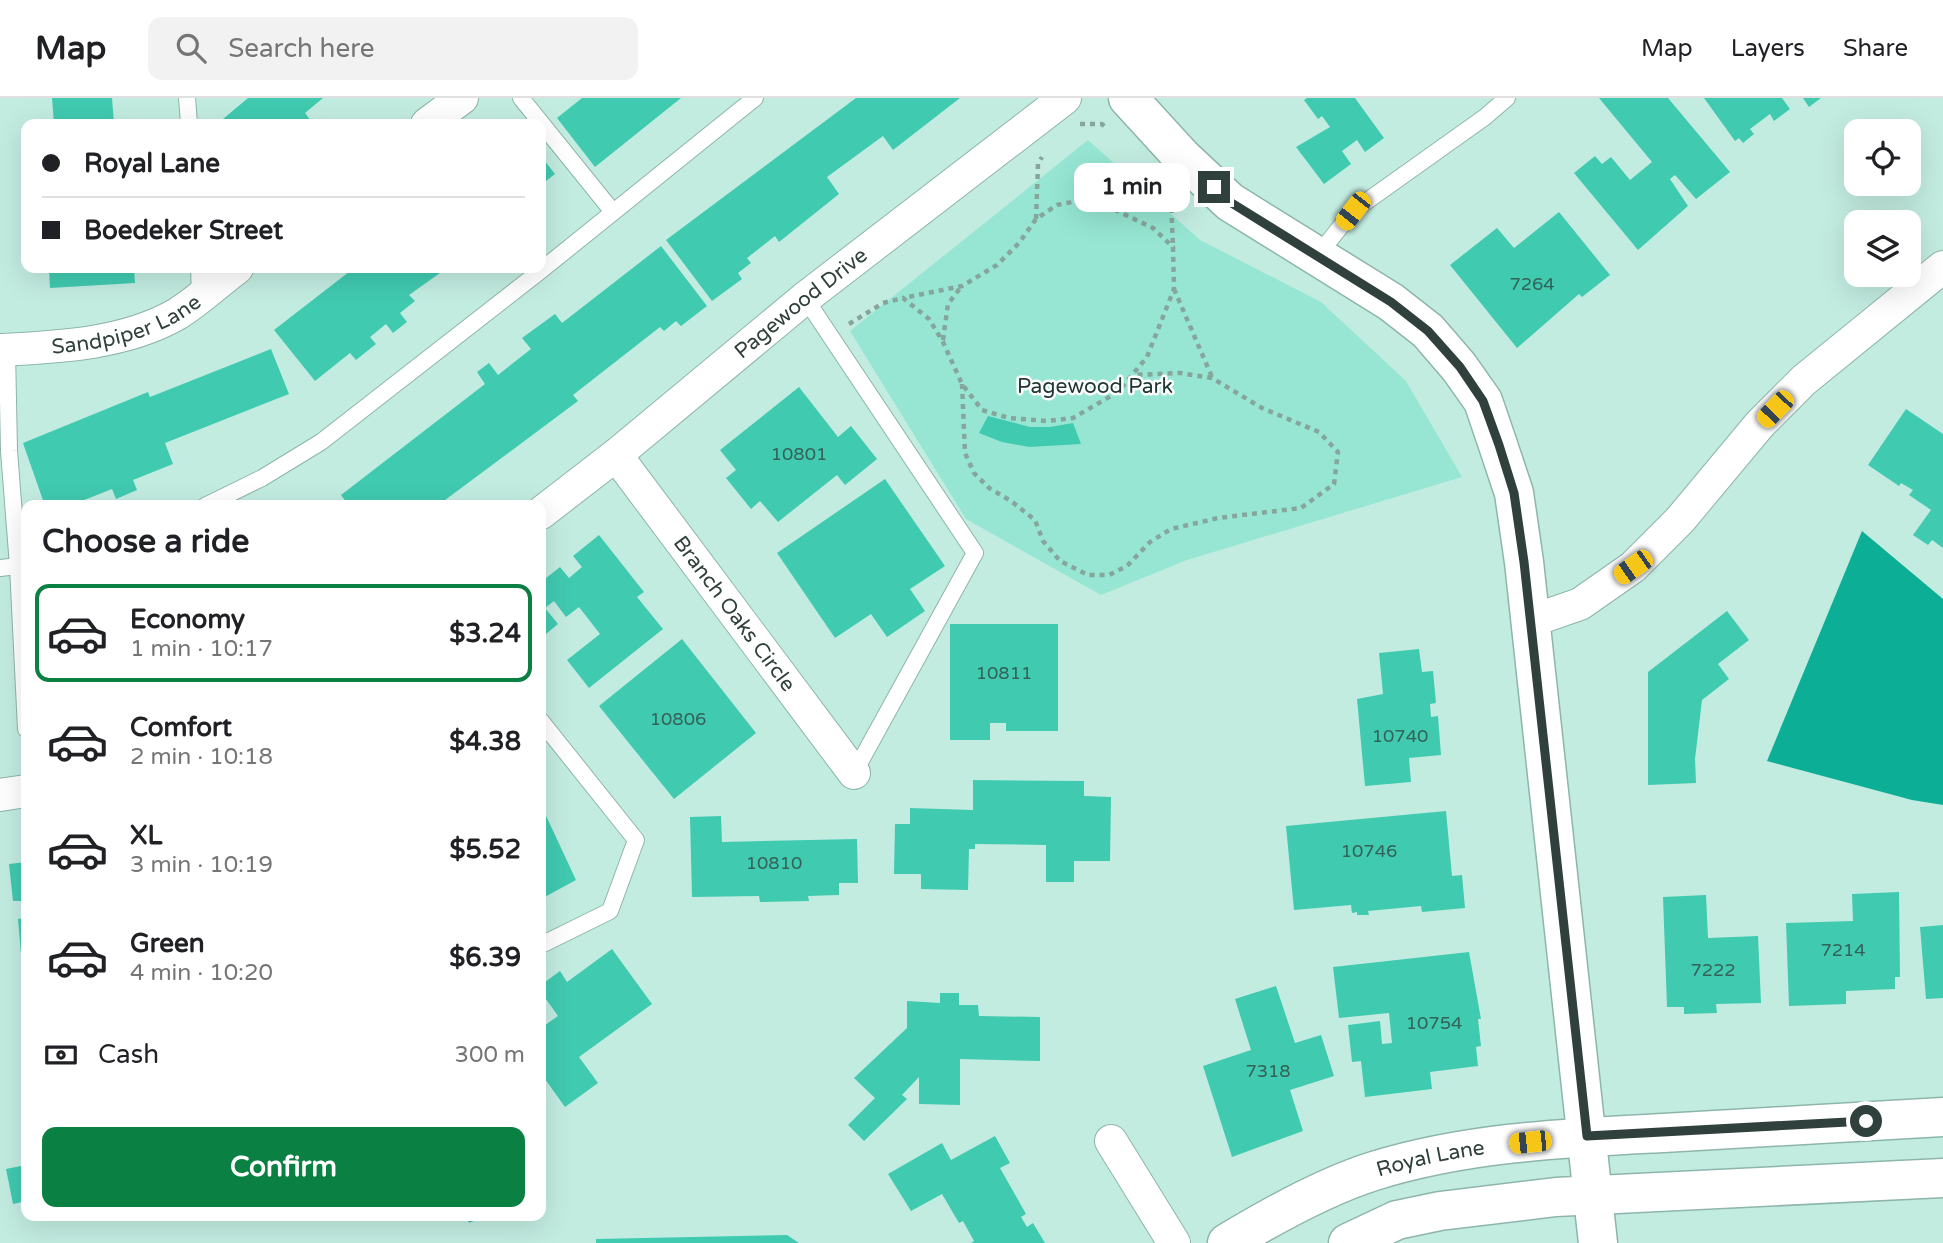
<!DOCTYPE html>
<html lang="en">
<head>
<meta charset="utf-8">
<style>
  body { margin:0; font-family:"Varela Round",sans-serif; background:#f2f2f2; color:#202124; height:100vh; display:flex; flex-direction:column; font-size:26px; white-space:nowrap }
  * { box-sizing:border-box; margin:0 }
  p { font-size:23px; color:#757577 }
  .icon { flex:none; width:38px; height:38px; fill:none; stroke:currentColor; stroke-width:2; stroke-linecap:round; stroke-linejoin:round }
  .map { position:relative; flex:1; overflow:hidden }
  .sheet { position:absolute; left:21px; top:402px; width:525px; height:721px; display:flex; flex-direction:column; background:#fff; border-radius:14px; box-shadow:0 7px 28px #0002 }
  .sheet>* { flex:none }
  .hud { position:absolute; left:21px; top:21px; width:525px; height:154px; border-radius:14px; box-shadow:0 7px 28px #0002; display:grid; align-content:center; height:154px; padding:0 21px; background:#fff }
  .fabs { position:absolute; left:1844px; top:21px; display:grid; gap:14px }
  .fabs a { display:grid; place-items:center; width:77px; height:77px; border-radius:14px; background:#fff; box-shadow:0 7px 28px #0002; font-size:35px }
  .end { position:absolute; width:32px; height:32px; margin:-16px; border:9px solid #30403c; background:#fff; box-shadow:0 0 0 4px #fff }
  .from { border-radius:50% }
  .bubble { position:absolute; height:49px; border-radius:14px; background:#fff; box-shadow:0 7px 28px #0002; font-size:23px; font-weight:700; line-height:49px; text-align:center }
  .car { position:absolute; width:21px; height:42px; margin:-21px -10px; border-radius:9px; box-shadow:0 0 5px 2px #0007; background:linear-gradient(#f5c518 24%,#345 0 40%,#f5c518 0 76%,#345 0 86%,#f5c518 0) }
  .hud b { display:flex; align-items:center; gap:24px; height:66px; font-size:26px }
  .hud b+b { border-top:2px solid #e0e0e0 }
  .hud i { width:18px; height:18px; background:#202124 }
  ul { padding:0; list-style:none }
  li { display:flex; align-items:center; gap:21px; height:98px; margin:0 14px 10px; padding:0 7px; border:4px solid transparent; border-radius:14px }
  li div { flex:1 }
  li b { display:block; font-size:26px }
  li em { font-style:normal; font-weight:700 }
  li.current { border-color:#0b8043 }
  li>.icon { width:63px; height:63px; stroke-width:1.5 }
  h2 { padding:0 21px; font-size:32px; line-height:84px }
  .pay { display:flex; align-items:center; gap:18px; height:77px; padding:0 21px; font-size:26px }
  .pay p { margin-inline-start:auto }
  .action { display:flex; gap:14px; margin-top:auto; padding:14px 21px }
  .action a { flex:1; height:80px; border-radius:14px; background:#0b8043; color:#fff; font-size:28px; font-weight:700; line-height:80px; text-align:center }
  header { display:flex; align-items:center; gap:42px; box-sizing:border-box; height:98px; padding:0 35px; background:#fff; border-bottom:2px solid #e0e0e0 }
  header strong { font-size:33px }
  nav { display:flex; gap:38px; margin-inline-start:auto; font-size:24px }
  .search { width:490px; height:63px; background:#f2f2f2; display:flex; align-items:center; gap:18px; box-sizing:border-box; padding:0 24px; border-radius:14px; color:#757577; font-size:26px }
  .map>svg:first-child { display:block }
</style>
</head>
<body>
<header>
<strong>Map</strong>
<div class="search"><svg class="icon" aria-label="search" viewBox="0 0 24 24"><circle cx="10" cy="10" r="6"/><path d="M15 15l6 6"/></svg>Search here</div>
<nav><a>Map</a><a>Layers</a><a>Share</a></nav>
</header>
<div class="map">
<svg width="1943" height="1145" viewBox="0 0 1943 1145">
  <rect width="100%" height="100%" fill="#c3ece1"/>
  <path fill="#96e6d3" d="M1088,42L1200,142L1321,204L1406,283L1462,379L1187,462L1101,497L966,421L850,233Z"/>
  <path fill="#0cae96" d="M1862,433L1943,501V707L1912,702L1767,663Z"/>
  <path fill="#40cab0" d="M52,0H112L114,26H54Z
    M248,0H323L305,15L313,26L319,21L323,26H217Z
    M582,0H681L595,69L557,20Z
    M856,0H960L893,52L883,38L827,79L839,96L779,144L775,138L747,160L751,165L738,175L742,181L712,203L666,142Z
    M1307,0H1355L1384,40L1365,54L1357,42L1342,53L1351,66L1324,86L1296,49L1330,29L1322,18L1318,21L1304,2Z
    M1599,0H1668L1730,74L1696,101L1675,77L1670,81L1688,108L1638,152L1574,75L1595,58L1602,66L1611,59L1630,82L1652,64Z
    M1704,0H1782L1790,11L1774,23L1770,16L1750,31L1754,36L1743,45L1739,40L1735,43Z
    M1803,0H1821L1809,9Z
    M541,58L555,76L541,87Z
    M1559,114L1610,177L1582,199L1579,196L1517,250L1450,167L1497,130L1514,150Z
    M661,148L707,208L681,228L676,223L664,233L660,229L573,297L578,303L437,408H349L341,397L485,286L477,274L489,265L498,277L531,251L522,240L555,216L562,225Z
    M49,170H134L135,185L50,190Z
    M354,170H447L409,197L415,203L400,215L407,224L393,235L386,226L370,239L376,246L356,262L350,255L315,283L274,232Z
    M271,251L289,296L165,345L173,366L133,382L137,392L116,401L112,391L69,408H45L23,345L148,294L150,299Z
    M799,289L838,339L851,328L877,361L845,387L837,377L778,424L760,403L751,411L726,380L736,372L720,352Z
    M1906,311L1943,336V450L1932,442L1928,447L1913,437L1931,412L1909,397L1913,392L1901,385L1899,388L1868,367Z
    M988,318L1030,329H1050L1073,325L1081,346L1029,349L1002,344L979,335Z
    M885,381L945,468L910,491L925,513L887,539L871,516L835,540L777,455Z
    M599,437L644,494L637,499L663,531L589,590L567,562L600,536L579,509L566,519L554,503L545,510L558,526L541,540V484L560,469L569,480L582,469L573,458Z
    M1727,513L1749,542L1718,566L1729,581L1702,602L1695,661L1696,685L1648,687V574Z
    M950,526H1058V633H1006V625H990V642H950Z
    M682,541L756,635L674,701L599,608Z
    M1419,551L1422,574L1433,573L1436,605L1430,606L1431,619L1438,618L1441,657L1409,660L1411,684L1365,688L1357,601L1383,596L1379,555Z
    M973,682L1084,683V698L1111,699L1110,763H1074V784H1046V747L975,746V751H969L968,792L921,791V776H894L895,726H910V710L973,712Z
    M541,707L576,782L541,801Z
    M1446,713L1452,778L1462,777L1465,810L1422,814L1421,808L1368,813L1369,817H1357V814L1352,815L1351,807L1294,812L1286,728Z
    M721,718L722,744L857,741L858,785H839V797L808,798L809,803L760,804L759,798L692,799L690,719Z
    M26,764V809H24V803H13L9,766Z
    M1899,794L1900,879H1895V891L1846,893V906L1789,908L1786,825L1853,823L1852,796Z
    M1706,797L1708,840L1758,838L1761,905L1716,906L1717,915L1684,916V909H1667L1663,799Z
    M26,820V880H23L18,821Z
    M1943,827V900L1926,901L1920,829Z
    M612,851L652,906L579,959L598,985L565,1009L545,981L541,984V930L558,918L541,894V887L560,873L567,884Z
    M1469,854L1481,921H1478L1481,948L1476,949L1478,968L1430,974L1432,991L1365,999L1361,963L1352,964L1348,927L1380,923L1382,946L1392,945L1389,915L1339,920L1333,869Z
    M1276,888L1295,945L1321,937L1334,978L1290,992L1303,1033L1232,1059L1203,968L1251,952L1235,901Z
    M940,895H959V907H978L979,918L1040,919V963L960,961V1007L919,1006V979L902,997L907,1001L864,1043L848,1027L875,1000L854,980L907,930V903L940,905Z
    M995,1038L1010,1065L1000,1070L1026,1116L1021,1119L1027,1129L1033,1125L1045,1145H971L974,1143L963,1123L959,1125L942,1096L911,1113L888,1076L942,1045L951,1062Z
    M26,1067V1103L13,1106L6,1071Z
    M466,1118H486L469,1125Z
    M787,1137L799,1145H596V1141Z"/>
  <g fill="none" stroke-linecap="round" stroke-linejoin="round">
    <g stroke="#8eb5ab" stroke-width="18">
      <path id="lane" d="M187,0L189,26
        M521,0L613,114
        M1318,157L1353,113L1485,19L1507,0
        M199,170L200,197
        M805,200L975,455L854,675
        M7,252L9,353L18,468L26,631
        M205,408L262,380L321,344L539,174L755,0
        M0,470L26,467
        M541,623L636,742L610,813L541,847"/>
    </g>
    <g stroke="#8eb5ab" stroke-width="34">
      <g id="street">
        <path d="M427,26L462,0"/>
        <path id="s1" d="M0,252C59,249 125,246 177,216C197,204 218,184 237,170"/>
        <path id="s2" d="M616,357L854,675"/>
        <path id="s3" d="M541,415L616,357L805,200L1065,0"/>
        <path d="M1531,523L1580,506L1633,469L1680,422L1760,326L1804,282L1943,169"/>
        <path d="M0,697L26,693"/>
        <path d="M1111,1043L1174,1145"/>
      </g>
    </g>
    <g stroke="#8eb5ab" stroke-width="41">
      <g id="secondary">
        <path d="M1128,0L1182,59L1230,104L1391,204L1428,233L1459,269L1483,303L1498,347L1514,395L1524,464L1598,1145"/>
        <path id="s4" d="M1227,1145C1270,1119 1326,1088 1374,1073C1467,1044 1566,1040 1663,1035C1756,1030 1850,1024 1943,1019"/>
        <path d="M1348,1145L1397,1122L1440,1113L1556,1099L1943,1080"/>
      </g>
    </g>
    <path stroke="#86a59d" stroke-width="4.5" stroke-dasharray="5 5" stroke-linecap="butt" d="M1080,26H1102L1105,29
      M1156,85L1171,105L1173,148
      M1036,121L1038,66L1042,59
      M1174,191L1212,279
      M849,226L883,205L903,200L929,221L943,244L962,286L982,312L1009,320L1047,323L1073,320L1118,294L1147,259L1174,191L1173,149L1153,130L1109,109L1082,102L1057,107L1036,121L1019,145L997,167L962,188L903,200
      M943,242L948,206L961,189
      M962,286L965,355L974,375L989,390L1011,403L1035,422L1043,443L1060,463L1088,477H1109L1127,468L1150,444L1171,431L1218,420L1301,410L1334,386L1338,354L1319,334L1262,310L1212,280L1180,275L1133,277"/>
    <use href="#lane" stroke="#fff" stroke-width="16"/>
    <use href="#street" stroke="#fff" stroke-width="32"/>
    <use href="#secondary" stroke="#fff" stroke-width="38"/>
  </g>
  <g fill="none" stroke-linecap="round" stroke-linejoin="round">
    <path stroke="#30403c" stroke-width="9" d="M1214,89L1230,104L1391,204L1428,233L1460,269L1483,303L1499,347L1514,395L1524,464L1587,1038L1866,1023"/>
  </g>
  <g text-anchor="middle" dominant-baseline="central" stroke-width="5" stroke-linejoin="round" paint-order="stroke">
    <g font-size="18" fill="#346259">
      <text x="1532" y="186">7264</text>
      <text x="799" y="356">10801</text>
      <text x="1004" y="575">10811</text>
      <text x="678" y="621">10806</text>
      <text x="1400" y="638">10740</text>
      <text x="1369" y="753">10746</text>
      <text x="774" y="765">10810</text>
      <text x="1843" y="852">7214</text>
      <text x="1713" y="872">7222</text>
      <text x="1434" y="925">10754</text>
      <text x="1268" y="973">7318</text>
    </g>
    <g font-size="21" fill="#30403c" stroke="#fff">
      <text stroke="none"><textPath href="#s3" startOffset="334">Pagewood Drive</textPath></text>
      <text stroke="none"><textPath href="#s1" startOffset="130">Sandpiper Lane</textPath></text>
      <text stroke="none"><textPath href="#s2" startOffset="198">Branch Oaks Circle</textPath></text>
      <text stroke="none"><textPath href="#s4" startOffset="222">Royal Lane</textPath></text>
    </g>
    <g font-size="21" fill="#1f3631" stroke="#fff">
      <text x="1095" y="288">Pagewood Park</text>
    </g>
  </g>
</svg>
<div class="fabs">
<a><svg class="icon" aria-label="locate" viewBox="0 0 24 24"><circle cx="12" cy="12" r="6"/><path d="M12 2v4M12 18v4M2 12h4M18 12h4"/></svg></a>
<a><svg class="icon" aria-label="layers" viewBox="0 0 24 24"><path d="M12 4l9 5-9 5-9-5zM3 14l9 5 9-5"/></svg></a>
</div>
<i class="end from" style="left:1866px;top:1023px"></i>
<i class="end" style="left:1214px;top:89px"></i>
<div class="bubble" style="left:1074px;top:65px;width:116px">1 min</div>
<i class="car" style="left:1353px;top:113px;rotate:218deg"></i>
<i class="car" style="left:1775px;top:311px;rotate:224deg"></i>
<i class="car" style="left:1633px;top:469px;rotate:235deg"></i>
<i class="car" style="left:1530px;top:1044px;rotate:264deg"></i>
<div class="hud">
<b><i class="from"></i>Royal Lane</b>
<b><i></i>Boedeker Street</b>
</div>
<section class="sheet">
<h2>Choose a ride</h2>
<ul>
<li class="current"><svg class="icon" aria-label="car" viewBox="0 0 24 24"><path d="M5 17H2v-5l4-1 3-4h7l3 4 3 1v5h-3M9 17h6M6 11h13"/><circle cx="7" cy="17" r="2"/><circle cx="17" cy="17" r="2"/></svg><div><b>Economy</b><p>1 min · 10:17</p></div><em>$3.24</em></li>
<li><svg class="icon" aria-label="car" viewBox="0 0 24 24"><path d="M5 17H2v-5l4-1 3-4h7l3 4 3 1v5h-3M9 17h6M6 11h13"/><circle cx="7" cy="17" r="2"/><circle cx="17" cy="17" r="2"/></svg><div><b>Comfort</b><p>2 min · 10:18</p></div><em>$4.38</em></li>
<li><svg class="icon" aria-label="car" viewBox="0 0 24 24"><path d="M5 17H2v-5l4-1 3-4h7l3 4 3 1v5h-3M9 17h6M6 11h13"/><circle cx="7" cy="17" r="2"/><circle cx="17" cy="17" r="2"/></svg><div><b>XL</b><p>3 min · 10:19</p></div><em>$5.52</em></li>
<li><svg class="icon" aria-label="car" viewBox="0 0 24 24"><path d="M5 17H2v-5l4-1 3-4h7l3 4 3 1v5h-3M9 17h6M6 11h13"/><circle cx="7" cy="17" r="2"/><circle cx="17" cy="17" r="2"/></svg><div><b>Green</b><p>4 min · 10:20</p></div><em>$6.39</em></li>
</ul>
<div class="pay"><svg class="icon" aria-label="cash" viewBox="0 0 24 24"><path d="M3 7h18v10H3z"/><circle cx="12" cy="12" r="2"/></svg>Cash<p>300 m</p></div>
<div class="action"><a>Confirm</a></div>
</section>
</div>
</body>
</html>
